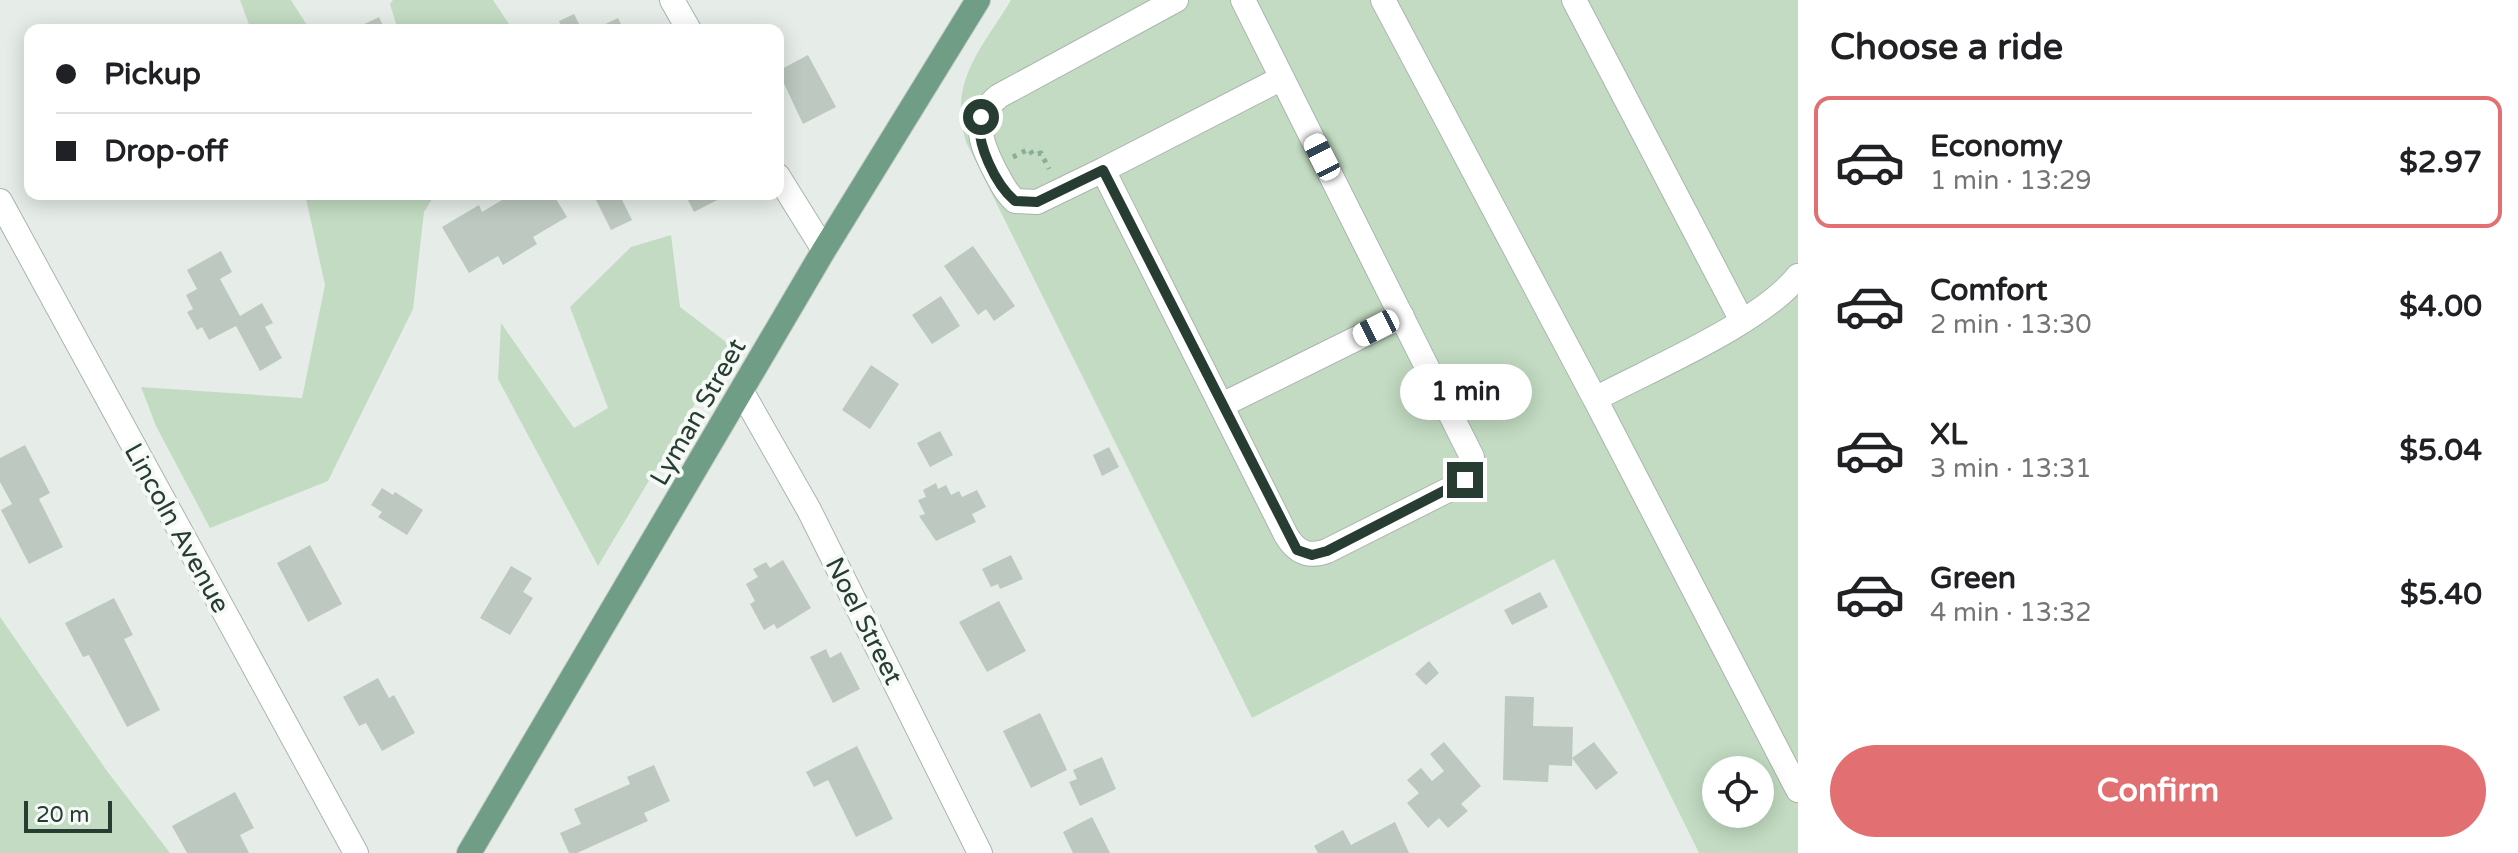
<!DOCTYPE html>
<html lang="en">
<head>
<meta charset="utf-8">
<style>
  body { margin:0; font-family:"Varela Round",sans-serif; background:#f2f2f2; color:#202124; height:100vh; display:flex; flex-direction:column; font-size:30px; white-space:nowrap }
  * { box-sizing:border-box; margin:0 }
  p { font-size:26px; color:#757577 }
  .icon { flex:none; width:44px; height:44px; fill:none; stroke:currentColor; stroke-width:2; stroke-linecap:round; stroke-linejoin:round }
  .map { position:relative; flex:1; overflow:hidden }
  .drawer { display:flex; flex-direction:column; background:#fff; width:720px }
  .drawer>* { flex:none }
  .banner { position:absolute; left:24px; top:24px; width:760px; height:176px; border-radius:16px; box-shadow:0 4px 20px #0003; display:grid; align-content:center; height:176px; padding:0 32px; background:#fff }
  .tools { position:absolute; left:1702px; top:756px; display:grid; gap:16px }
  .tools a { display:grid; place-items:center; width:72px; height:72px; border-radius:50%; background:#fff; box-shadow:0 4px 20px #0003; font-size:40px }
  .scale { position:absolute; left:24px; bottom:20px; width:88px; box-sizing:border-box; padding-left:8px; border:4px solid #273d31; border-top:0; font-size:22px; line-height:28px; white-space:nowrap; color:#273d31; -webkit-text-stroke:6px #f6faf7; paint-order:stroke }
  .end { position:absolute; width:36px; height:36px; margin:-18px; border:10px solid #273d31; background:#fff; box-shadow:0 0 0 4px #fff }
  .from { border-radius:50% }
  .bubble { position:absolute; height:56px; border-radius:28px; background:#fff; box-shadow:0 4px 20px #0003; font-size:26px; font-weight:700; line-height:56px; text-align:center }
  .car { position:absolute; width:24px; height:48px; margin:-24px -12px; border-radius:10px; box-shadow:0 0 6px 2px #0007; background:linear-gradient(#fff 24%,#345 0 40%,#fff 0 76%,#345 0 86%,#fff 0) }
  .banner b { display:flex; align-items:center; gap:28px; height:76px; font-size:30px }
  .banner b+b { border-top:2px solid #e0e0e0 }
  .banner i { width:20px; height:20px; background:#202124 }
  ul { padding:0; list-style:none }
  li { display:flex; align-items:center; gap:24px; height:132px; margin:0 16px 12px; padding:0 16px; border:4px solid transparent; border-radius:16px }
  li div { flex:1 }
  li b { display:block; font-size:30px }
  li em { font-style:normal; font-weight:700 }
  li.current { border-color:#e26f72 }
  li>.icon { width:72px; height:72px; stroke-width:1.5 }
  h2 { padding:0 32px; font-size:36px; line-height:96px }
  .button { display:flex; gap:16px; margin-top:auto; padding:16px 32px }
  .button a { flex:1; height:92px; border-radius:48px; background:#e26f72; color:#fff; font-size:32px; font-weight:700; line-height:92px; text-align:center }
  main { display:flex; flex:1; min-height:0 }
  .map>svg:first-child { display:block }
</style>
</head>
<body>
<main>
<div class="map">
<svg width="1798" height="853" viewBox="0 0 1798 853">
  <rect width="100%" height="100%" fill="#e6ede8"/>
  <path fill="#c2dbc2" fill-rule="evenodd" d="M240,0H291L310,30H251Z
    M393,0H493L513,30H398L390,4Z
    M1011,0H1798V853H1699L1554,559L1252,718L966,142C948,81 981,50 1011,0ZM1716,770H1760V814H1716Z
    M305,194H435L424,212L413,309L328,481L210,528L156,426L141,387L302,398L325,285Z
    M671,235L680,307L730,345L598,566L498,379L501,323L574,428L608,408L570,307L631,247Z
    M0,617L107,771L170,853H0Z"/>
  <path fill="#bcc8c0" d="M574,14L582,30H563L559,21Z
    M379,17L385,30H352Z
    M618,18L624,30H593Z
    M808,55L836,107L803,124L778,71Z
    M506,194H553L567,217L533,237L537,244L503,265L498,256L469,273L442,227L479,205L482,212L507,197Z
    M593,194H619L632,220L611,230Z
    M685,194H719L721,198L694,212Z
    M973,246L1015,306L994,321L986,309L978,315L944,266Z
    M221,251L232,272L220,279L240,316L262,303L273,323L265,327L282,358L260,371L236,326L209,340L202,327L197,330L187,312L193,309L186,295L197,289L187,270Z
    M941,296L960,326L932,344L912,315Z
    M871,365L899,384L870,429L842,410Z
    M940,431L953,455L930,467L917,443Z
    M25,445L50,493L39,499L63,547L29,564L1,510L12,504L0,482V458Z
    M1109,447L1119,467L1102,476L1093,455Z
    M936,483L938,489L946,485L951,495L959,491L962,497L977,490L986,507L972,514L976,522L936,541L919,516L925,514L918,500L926,497L923,490Z
    M382,488L393,495L395,492L423,510L407,535L378,517L382,512L371,505Z
    M310,545L342,604L308,622L277,563Z
    M1011,555L1023,579L1000,589L998,584L991,587L982,569Z
    M783,560L811,608L777,629L774,624L764,630L750,604L755,601L746,584L758,577L753,569L766,562L770,568Z
    M511,566L532,578L523,592L533,598L510,635L480,618Z
    M1540,592L1548,607L1512,625L1504,610Z
    M114,598L133,635L124,639L160,710L127,727L89,655L83,657L65,623Z
    M999,601L1026,651L987,672L959,622Z
    M826,649L830,658L841,652L860,689L833,703L810,657Z
    M1429,661L1439,673L1426,685L1415,674Z
    M378,678L389,698L394,695L415,733L382,751L366,723L359,726L343,697Z
    M1505,696L1534,697L1533,726L1573,727L1572,766L1549,765L1548,782L1503,780Z
    M1040,713L1067,770L1031,788L1003,731Z
    M1444,742L1481,786L1461,804L1468,811L1448,828L1439,818L1428,828L1407,803L1419,793L1407,780L1421,768L1432,781L1444,771L1430,754Z
    M1594,742L1618,773L1596,790L1572,758Z
    M857,746L893,819L856,837L828,780L814,787L806,772Z
    M1102,757L1116,789L1080,806L1069,782L1077,779L1073,770Z
    M654,765L670,801L644,813L648,821L577,853H569L560,833L581,824L574,809L630,784L627,777Z
    M235,792L254,828L240,835L249,853H187L172,826Z
    M1092,817L1110,853H1073L1063,832Z
    M1395,822L1409,853H1318L1314,846L1343,830L1351,845Z"/>
  <g fill="none" stroke-linecap="round" stroke-linejoin="round">
    <g stroke="#a9b5ad" stroke-width="26">
      <path id="minor" d="M672,0L689,30
        M1176,0L999,96C971,118 980,141 994,169C1000,180 1005,192 1015,201L1037,202L1103,170L1286,535C1296,552 1308,558 1327,551L1460,484L1469,474L1472,457L1243,0
        M1383,0L1595,399C1651,369 1761,323 1798,276
        M1574,0L1742,321
        M1103,170L1282,78
        M778,176L824,250
        M0,201L356,853
        M742,392L809,510L980,853
        M1595,399L1798,790
        M1222,405L1402,316"/>
    </g>
    <g stroke="#c3c9c5" stroke-width="26">
      <path id="major" d="M469,853L824,250L978,0"/>
    </g>
    <path stroke="#8aad99" stroke-width="5" stroke-dasharray="4 6" stroke-linecap="butt" d="M1013,157L1029,149L1033,155L1041,153L1049,169"/>
    <use href="#minor" stroke="#fff" stroke-width="24"/>
    <use href="#major" stroke="#709d85" stroke-width="24"/>
  </g>
  <g fill="none" stroke-linecap="round" stroke-linejoin="round">
    <path stroke="#273d31" stroke-width="10" d="M981,117C974,141 996,185 1015,201L1037,202L1103,170L1297,550L1312,555L1327,551L1465,480"/>
  </g>
  <g text-anchor="middle" dominant-baseline="central" stroke-width="8" stroke-linejoin="round" paint-order="stroke">
    <g font-size="26" fill="#273d31" stroke="#f6faf7">
      <text transform="translate(698 412) rotate(-60)">Lyman Street</text>
      <text transform="translate(177 528) rotate(61)">Lincoln Avenue</text>
      <text transform="translate(864 621) rotate(63)">Noel Street</text>
    </g>
  </g>
</svg>
<div class="tools">
<a><svg class="icon" aria-label="locate" viewBox="0 0 24 24"><circle cx="12" cy="12" r="6"/><path d="M12 2v4M12 18v4M2 12h4M18 12h4"/></svg></a>
</div>
<div class="scale">20 m</div>
<i class="end from" style="left:981px;top:117px"></i>
<i class="end" style="left:1465px;top:480px"></i>
<div class="bubble" style="left:1400px;top:364px;width:132px">1 min</div>
<i class="car" style="left:1322px;top:157px;rotate:333deg"></i>
<i class="car" style="left:1376px;top:328px;rotate:243deg"></i>
<div class="banner">
<b><i class="from"></i>Pickup</b>
<b><i></i>Drop-off</b>
</div>
</div>
<section class="drawer">
<h2>Choose a ride</h2>
<ul>
<li class="current"><svg class="icon" aria-label="car" viewBox="0 0 24 24"><path d="M5 17H2v-5l4-1 3-4h7l3 4 3 1v5h-3M9 17h6M6 11h13"/><circle cx="7" cy="17" r="2"/><circle cx="17" cy="17" r="2"/></svg><div><b>Economy</b><p>1 min · 13:29</p></div><em>$2.97</em></li>
<li><svg class="icon" aria-label="car" viewBox="0 0 24 24"><path d="M5 17H2v-5l4-1 3-4h7l3 4 3 1v5h-3M9 17h6M6 11h13"/><circle cx="7" cy="17" r="2"/><circle cx="17" cy="17" r="2"/></svg><div><b>Comfort</b><p>2 min · 13:30</p></div><em>$4.00</em></li>
<li><svg class="icon" aria-label="car" viewBox="0 0 24 24"><path d="M5 17H2v-5l4-1 3-4h7l3 4 3 1v5h-3M9 17h6M6 11h13"/><circle cx="7" cy="17" r="2"/><circle cx="17" cy="17" r="2"/></svg><div><b>XL</b><p>3 min · 13:31</p></div><em>$5.04</em></li>
<li><svg class="icon" aria-label="car" viewBox="0 0 24 24"><path d="M5 17H2v-5l4-1 3-4h7l3 4 3 1v5h-3M9 17h6M6 11h13"/><circle cx="7" cy="17" r="2"/><circle cx="17" cy="17" r="2"/></svg><div><b>Green</b><p>4 min · 13:32</p></div><em>$5.40</em></li>
</ul>
<div class="button"><a>Confirm</a></div>
</section>
</main>
</body>
</html>
